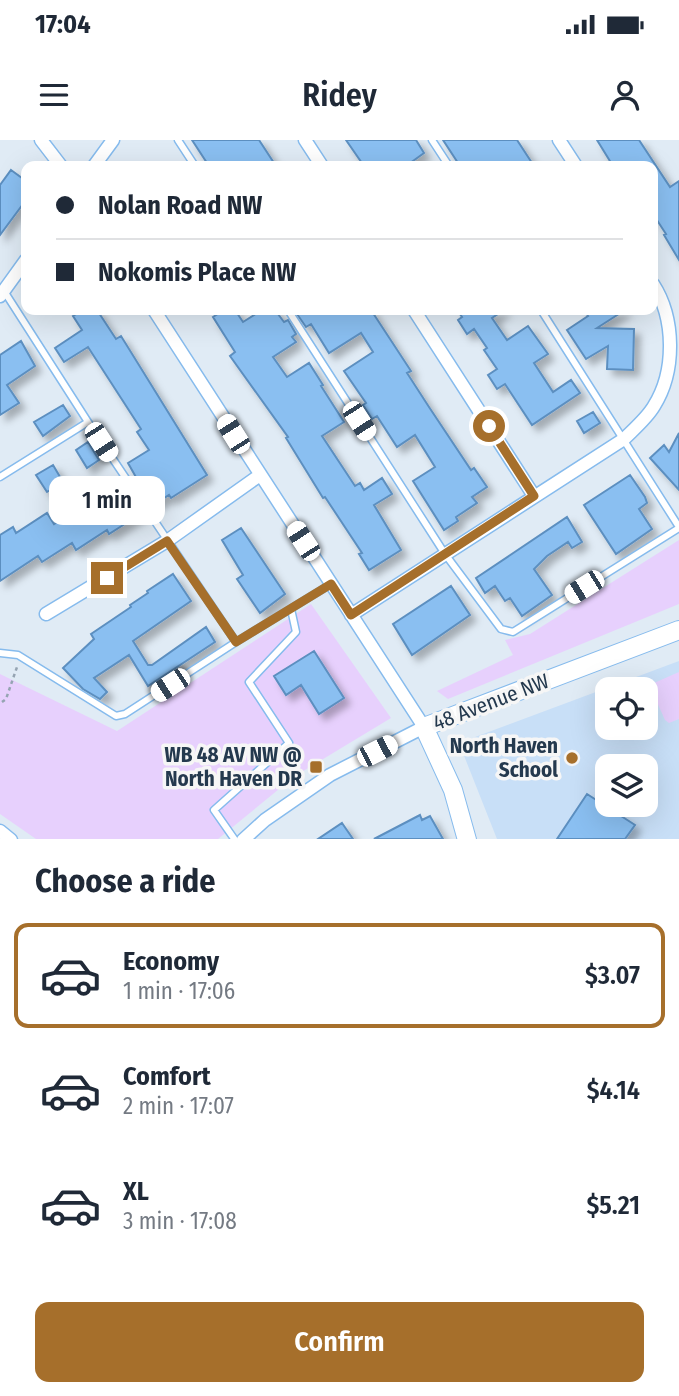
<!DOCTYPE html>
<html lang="en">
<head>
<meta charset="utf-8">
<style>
  body { margin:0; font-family:"Fira Sans Condensed",sans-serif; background:#f2f2f3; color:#1f2937; height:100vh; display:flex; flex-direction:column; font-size:26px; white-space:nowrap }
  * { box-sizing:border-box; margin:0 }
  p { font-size:23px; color:#747a83 }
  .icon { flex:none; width:38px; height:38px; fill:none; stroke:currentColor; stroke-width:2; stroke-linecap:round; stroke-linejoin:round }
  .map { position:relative; height:699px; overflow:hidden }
  .side { display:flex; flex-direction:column; background:#fff; flex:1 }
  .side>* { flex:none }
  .guide { position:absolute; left:21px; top:21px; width:637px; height:154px; border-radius:14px; box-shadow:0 7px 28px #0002; display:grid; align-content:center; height:154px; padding:0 35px; background:#fff }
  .fabs { position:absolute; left:595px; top:537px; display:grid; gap:14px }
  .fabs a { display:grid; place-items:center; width:63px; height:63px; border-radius:14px; background:#fff; box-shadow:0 7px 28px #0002; font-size:35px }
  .end { position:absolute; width:32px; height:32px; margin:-16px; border:9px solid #a66f2b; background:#fff; box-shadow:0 0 0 4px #fff }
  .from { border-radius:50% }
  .bubble { position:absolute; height:49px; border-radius:14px; background:#fff; box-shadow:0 7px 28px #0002; font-size:23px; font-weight:600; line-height:49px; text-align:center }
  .car { position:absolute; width:21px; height:42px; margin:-21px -10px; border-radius:9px; box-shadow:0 0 5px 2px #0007; background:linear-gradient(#fff 24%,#345 0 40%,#fff 0 76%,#345 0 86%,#fff 0) }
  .guide b { display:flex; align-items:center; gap:24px; height:66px; font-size:26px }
  .guide b+b { border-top:2px solid #e0e1e3 }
  .guide i { width:18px; height:18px; background:#1f2937 }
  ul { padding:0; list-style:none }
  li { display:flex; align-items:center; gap:21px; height:105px; margin:0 14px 10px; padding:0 21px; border:4px solid transparent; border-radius:14px }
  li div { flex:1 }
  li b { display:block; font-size:26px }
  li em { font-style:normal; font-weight:600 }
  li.on { border-color:#a66f2b }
  li>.icon { width:63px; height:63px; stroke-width:1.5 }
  h2 { padding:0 35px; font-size:32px; line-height:84px }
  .button { display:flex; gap:14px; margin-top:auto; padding:14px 35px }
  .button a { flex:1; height:80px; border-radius:14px; background:#a66f2b; color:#fff; font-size:28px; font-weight:600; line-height:80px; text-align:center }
  .status { display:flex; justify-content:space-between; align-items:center; height:49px; padding:0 35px; background:#fff; direction:ltr }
  .status svg { height:19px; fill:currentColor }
  header { display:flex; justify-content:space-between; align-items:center; height:91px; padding:0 35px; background:#fff; font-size:32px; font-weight:600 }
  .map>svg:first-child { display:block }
</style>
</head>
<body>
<div class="status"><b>17:04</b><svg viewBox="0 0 49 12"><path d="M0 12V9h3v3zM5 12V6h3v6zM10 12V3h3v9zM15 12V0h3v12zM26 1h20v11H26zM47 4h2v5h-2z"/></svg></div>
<header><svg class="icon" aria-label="menu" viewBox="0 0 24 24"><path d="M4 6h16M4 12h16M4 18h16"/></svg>Ridey<svg class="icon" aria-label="person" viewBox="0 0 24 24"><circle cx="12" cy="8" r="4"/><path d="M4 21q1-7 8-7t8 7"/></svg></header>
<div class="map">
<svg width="679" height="700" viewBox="0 0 679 700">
  <defs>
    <filter id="shadow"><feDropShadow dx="6" dy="6" stdDeviation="3.5" flood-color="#0004"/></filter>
  </defs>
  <rect width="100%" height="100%" fill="#e0ebf5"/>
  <path fill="#c8dff7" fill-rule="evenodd" d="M679,521V699H497L459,603ZM607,550H646V588H607ZM607,626H646V665H607Z"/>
  <path fill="#e7d0fd" d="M679,400V464L448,559L437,551L513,515L505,500L530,494Z
    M311,464L391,578L295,636L218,699H36L0,674V534L117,591Z
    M679,532V579L669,583L665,580L651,549L654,543Z"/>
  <path fill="#8abff1" stroke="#5c8fc0" stroke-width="2" filter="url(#shadow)" d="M192,0H259L276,26H209Z
    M346,0H416L424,13L406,26H364Z
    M443,0H517L534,26H460Z
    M597,0H639L670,47L679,41V120L664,95L666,94L653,74V26H613Z
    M11,30L26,41V60L0,95V45Z
    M83,170H97L116,199L121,196L207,335L171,358L169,355L152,366L139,347L141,346L128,323L149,310L137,292L141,289L88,207L64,222L55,208L82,190L73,176Z
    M224,170H235L243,182L262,170H275L284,182L288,180L296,194L292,197L296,202L273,217L287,237L309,223L323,245L321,246L344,282L322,296L355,346L360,343L364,350L382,338L392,354L374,365L401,410L369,430L359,414L362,413L325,357L323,358L286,298L288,297L230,216L235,212L213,177Z
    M303,170H371L411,231L407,233L429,267L471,330L474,328L487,347L472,357L477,363L456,377L458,381L444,390L413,341L435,327L415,295L397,307L377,276L372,279L363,265L366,263L344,231L373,212L361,193L329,213L311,184L306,187L297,174Z
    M457,170H504L492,178L507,200L528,186L548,214L534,223L553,252L571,240L580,253L532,285L505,244L497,249L488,235L497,229L484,210L487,208L474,189L467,194L458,180L462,177Z
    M584,170H625L597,188L634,189L633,230L607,229L608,206L586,219L567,190L588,176Z
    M21,201L35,226L7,245L19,263L0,275V215Z
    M63,265L70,276L43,296L34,282Z
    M593,272L600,283L584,293L577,281Z
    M679,293V350L650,318L664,305L669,312Z
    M88,302L99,320L87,328L76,310Z
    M53,325L63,342L47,352L36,335Z
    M630,335L645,357L647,363L639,369L652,389L616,414L584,365Z
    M129,354L142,373L109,394L107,390L76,410L72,403L42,422L38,416L0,441V395L13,387L16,393L47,373L54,384L85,364L94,377Z
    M567,377L582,402L572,408L568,402L547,416L534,429L552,455L522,476L510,458L505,461L495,446L485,453L476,438Z
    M241,388L285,454L260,473L237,439L243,435L222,400Z
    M173,434L191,461L133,501L148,525H152L206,487L215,502L148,546L129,515L94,538L107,552L100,559L83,549L63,528L94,499L91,494L131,467L130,465L148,453L147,451Z
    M451,446L470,475L412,515L393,484Z
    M314,511L344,558L319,574L301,545L286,555L274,536Z
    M587,654L635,685L625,699H557Z
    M420,675L422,680L430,676L443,699H374Z
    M342,683L353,699H318Z"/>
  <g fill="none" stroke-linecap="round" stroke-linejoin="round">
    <g stroke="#86bbed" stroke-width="9">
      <path id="lane" d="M178,0L195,26
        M432,0L449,26
        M4,151L88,282L236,502
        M288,170L445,414L501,489L513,492L679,388
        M541,170L679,387
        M0,337L88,282
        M0,513L18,515L116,576L125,574L236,502L331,444
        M235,700L214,670L289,603L249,542L296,492L291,469"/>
    </g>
    <g stroke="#86bbed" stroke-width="15">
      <path id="street" d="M41,0L61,26
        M305,0L322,26
        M559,0L576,26
        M94,26L113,0
        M0,156L26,120
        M154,170L424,587L330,635L265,680L243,700
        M414,170L534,356
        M46,474L167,401L260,335
        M351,475L624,299C634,289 647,278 654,266C676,231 675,178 653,144
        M0,691L11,700"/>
    </g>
    <g stroke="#86bbed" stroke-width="20">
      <path id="secondary" d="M467,700L453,650L424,587L679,490"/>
    </g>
    <path stroke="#95a4b2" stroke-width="2.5" stroke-dasharray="3.5 3.5" stroke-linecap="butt" d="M2,562L6,559L17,527"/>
    <use href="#lane" stroke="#fff" stroke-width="6"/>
    <use href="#street" stroke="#fff" stroke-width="12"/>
    <use href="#secondary" stroke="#fff" stroke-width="18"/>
  </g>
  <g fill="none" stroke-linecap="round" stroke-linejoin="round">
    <path stroke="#a66f2b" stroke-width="9" d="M107,438L167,401L236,502L331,444L351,475L534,356L489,286"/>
  </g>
  <g fill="#a66f2b" stroke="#f6f6f6" stroke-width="2.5">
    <circle cx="572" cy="618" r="7"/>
    <rect x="309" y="620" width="14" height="14" rx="3.5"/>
  </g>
  <g text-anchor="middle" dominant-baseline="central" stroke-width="7" stroke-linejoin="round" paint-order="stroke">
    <g font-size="21" fill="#24394e" stroke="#f6f6f6">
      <text transform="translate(491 562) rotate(-21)">48 Avenue NW</text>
    </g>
    <g font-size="21" font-weight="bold" fill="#24394e" stroke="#f6f6f6" text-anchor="end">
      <text x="558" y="606">North Haven<tspan x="558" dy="24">School</tspan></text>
      <text x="302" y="615">WB 48 AV NW @<tspan x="302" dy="24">North Haven DR</tspan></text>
    </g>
  </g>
</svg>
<div class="fabs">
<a><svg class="icon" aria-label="locate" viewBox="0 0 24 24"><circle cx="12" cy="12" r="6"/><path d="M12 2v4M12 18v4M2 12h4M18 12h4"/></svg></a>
<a><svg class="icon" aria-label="layers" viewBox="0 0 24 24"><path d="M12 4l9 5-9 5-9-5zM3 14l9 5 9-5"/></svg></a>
</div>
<i class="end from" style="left:489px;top:286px"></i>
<i class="end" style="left:107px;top:438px"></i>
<div class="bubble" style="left:49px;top:336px;width:116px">1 min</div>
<i class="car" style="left:359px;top:281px;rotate:147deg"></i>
<i class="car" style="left:233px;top:294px;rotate:328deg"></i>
<i class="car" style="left:101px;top:302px;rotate:147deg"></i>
<i class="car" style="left:303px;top:401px;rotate:327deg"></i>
<i class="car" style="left:584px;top:447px;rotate:238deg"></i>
<i class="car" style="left:170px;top:545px;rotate:237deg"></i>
<i class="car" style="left:377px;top:611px;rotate:63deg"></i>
<div class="guide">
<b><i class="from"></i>Nolan Road NW</b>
<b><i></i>Nokomis Place NW</b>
</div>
</div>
<section class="side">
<h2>Choose a ride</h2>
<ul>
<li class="on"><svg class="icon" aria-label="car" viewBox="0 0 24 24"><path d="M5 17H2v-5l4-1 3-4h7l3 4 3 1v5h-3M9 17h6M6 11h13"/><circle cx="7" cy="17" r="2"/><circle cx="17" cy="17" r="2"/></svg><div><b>Economy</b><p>1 min · 17:06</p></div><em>$3.07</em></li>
<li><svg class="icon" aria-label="car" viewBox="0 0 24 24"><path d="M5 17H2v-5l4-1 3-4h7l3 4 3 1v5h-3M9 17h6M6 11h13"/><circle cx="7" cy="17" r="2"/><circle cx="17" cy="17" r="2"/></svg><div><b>Comfort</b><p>2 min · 17:07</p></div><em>$4.14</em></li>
<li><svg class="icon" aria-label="car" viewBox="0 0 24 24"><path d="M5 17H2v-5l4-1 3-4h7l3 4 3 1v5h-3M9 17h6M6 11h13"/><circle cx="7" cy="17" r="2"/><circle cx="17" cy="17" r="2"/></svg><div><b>XL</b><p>3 min · 17:08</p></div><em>$5.21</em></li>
</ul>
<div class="button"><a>Confirm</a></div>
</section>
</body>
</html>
